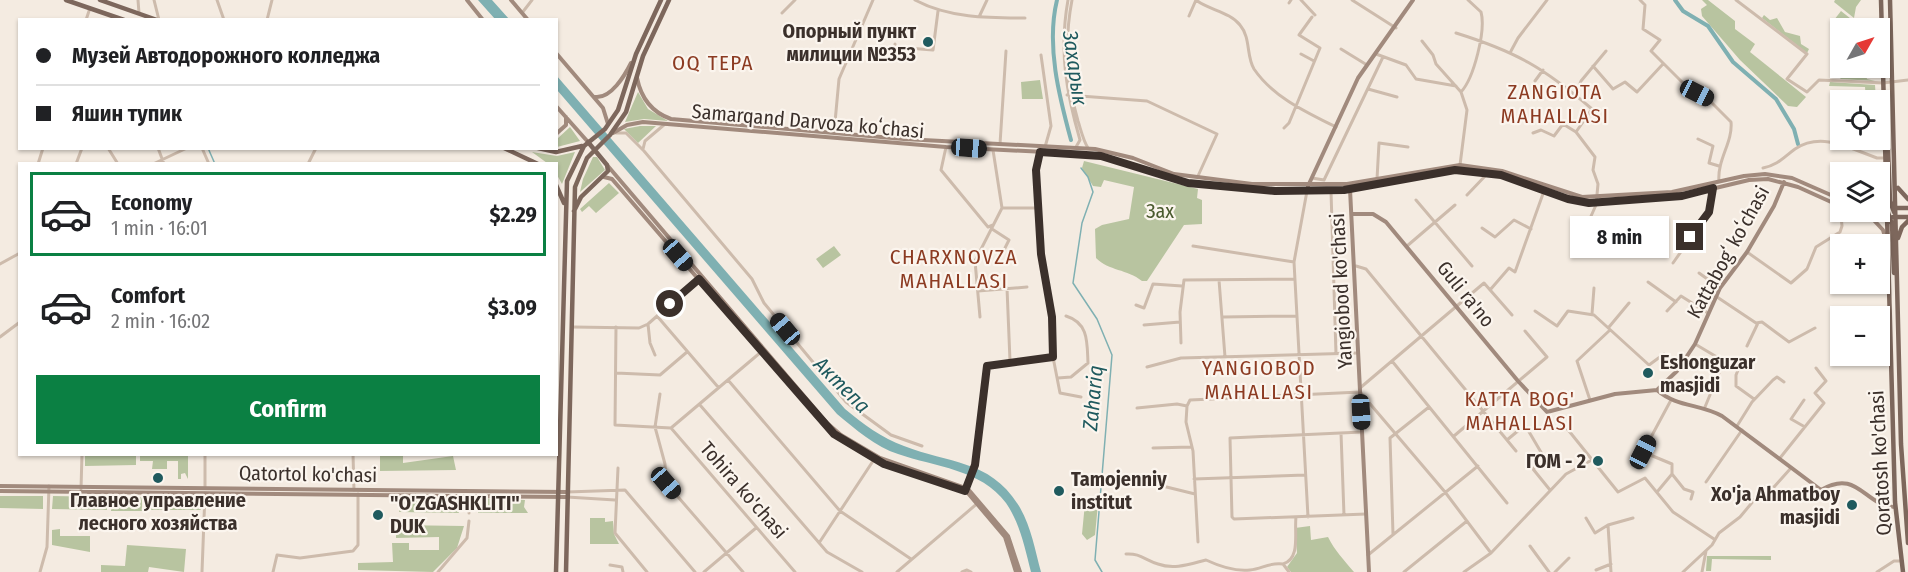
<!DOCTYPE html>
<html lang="en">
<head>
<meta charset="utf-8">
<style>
  body { margin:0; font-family:"Fira Sans Condensed",sans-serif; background:#f2f2f2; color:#202124; height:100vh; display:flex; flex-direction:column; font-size:22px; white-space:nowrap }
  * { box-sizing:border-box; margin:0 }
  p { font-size:20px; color:#757577 }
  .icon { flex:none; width:33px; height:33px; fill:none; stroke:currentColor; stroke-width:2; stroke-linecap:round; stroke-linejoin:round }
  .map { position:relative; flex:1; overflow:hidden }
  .details { position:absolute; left:18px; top:162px; width:540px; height:294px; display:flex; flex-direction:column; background:#fff; border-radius:0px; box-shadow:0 2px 4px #0004 }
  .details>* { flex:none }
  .banner { position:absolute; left:18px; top:18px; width:540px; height:132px; border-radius:0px; box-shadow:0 2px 4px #0004; display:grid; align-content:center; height:132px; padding:0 18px; background:#fff }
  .needle { width:39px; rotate:51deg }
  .buttons { position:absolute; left:1830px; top:18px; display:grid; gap:12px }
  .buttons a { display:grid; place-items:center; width:60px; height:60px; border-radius:0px; background:#fff; box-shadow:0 2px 4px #0004; font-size:30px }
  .end { position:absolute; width:27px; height:27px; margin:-14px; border:8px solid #3b302b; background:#fff; box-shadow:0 0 0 3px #fff }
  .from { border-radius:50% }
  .bubble { position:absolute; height:42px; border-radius:0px; background:#fff; box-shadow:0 2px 4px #0004; font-size:20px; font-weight:700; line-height:42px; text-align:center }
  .car { position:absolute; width:18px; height:36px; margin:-18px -9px; border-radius:8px; box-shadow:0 0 4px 2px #0007; background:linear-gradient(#222 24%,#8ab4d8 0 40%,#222 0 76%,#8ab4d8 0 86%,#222 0) }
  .banner b { display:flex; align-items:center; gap:21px; height:57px; font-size:22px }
  .banner b+b { border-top:2px solid #e0e0e0 }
  .banner i { width:15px; height:15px; background:#202124 }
  ul { padding:10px 0 0; list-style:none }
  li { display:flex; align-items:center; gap:18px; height:84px; margin:0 12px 9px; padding:0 6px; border:3px solid transparent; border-radius:0px }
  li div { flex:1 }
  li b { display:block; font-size:22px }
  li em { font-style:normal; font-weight:700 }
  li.active { border-color:#0b8043 }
  li>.icon { width:54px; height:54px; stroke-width:1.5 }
  .cta { display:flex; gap:12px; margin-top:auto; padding:12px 18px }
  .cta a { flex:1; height:69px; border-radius:0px; background:#0b8043; color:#fff; font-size:24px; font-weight:700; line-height:69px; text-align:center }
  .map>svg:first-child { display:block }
</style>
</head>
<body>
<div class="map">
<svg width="1908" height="572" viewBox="0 0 1908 572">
  <rect width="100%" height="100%" fill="#f4ebe1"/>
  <path fill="#b8c4a0" d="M1702,0H1708L1735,21V29L1755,44L1750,52L1806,97L1797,107L1788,106L1740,60L1702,16L1701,9L1707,5Z
    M1835,0H1861L1856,7L1854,18L1834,2Z
    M1841,11L1860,26L1859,28H1845L1834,20Z
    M1764,15L1770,20L1777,18L1785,32L1800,36L1801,44L1809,49L1807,53L1762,18Z
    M1849,68H1864L1867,79L1875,81L1840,79Z
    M1040,80L1043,99H1022L1021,82Z
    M1830,82L1875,85L1876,100H1866L1865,87L1829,86Z
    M638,92L648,109L668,121L644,119L625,122Z
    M640,126H656L638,143L624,129Z
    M570,127L580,141L557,147V139Z
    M532,152L557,156L575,152L562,184L557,175L556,164L547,163Z
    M593,157H597L605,170L580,192L583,179Z
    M1084,161L1198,189L1197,198L1202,200V224L1184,225L1147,281H1142C1127,269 1109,271 1096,258L1095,229L1102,225L1129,219L1134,187L1104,180L1101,187L1093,186L1082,168Z
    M609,183L619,193L596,213L589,206L582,212L580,209Z
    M834,246L841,255L823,268L816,259Z
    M85,455H136V465L85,466Z
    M140,455H188V479L185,473L181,474V479H178V461H167V469H152L153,461H140Z
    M380,455H403V463L453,456L456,470L380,471Z
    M0,496H43V509L0,508Z
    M53,496L107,497V510L52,509Z
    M112,497L201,498V510H148V501H142V511H111Z
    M392,497H464V501H459V513L399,512L402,501L393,500Z
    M477,498L525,500L524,507L528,513H478V507H484V501Z
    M1093,498L1098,504L1095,535L1087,540L1082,534L1085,503Z
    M590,518H605V522L613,521L614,534L619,544H590Z
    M396,525L464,526L457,548L433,572L358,570V563L393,562L392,543H409V550H439V537L396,538Z
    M1310,526L1311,540L1328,537C1335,551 1344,560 1354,572H1291L1287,567L1297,553L1295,528Z
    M60,529V536H90V552L52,545V530Z
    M127,545L186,549L184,572L149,567L148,572H101V565L125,566Z
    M1707,556H1771V560L1712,559L1711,571H1706Z"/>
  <path fill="#7fb0b2" d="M478,0H492L509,19H495Z
    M556,75L845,409C863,424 882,438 904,446C949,464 990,459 1019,506C1031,526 1035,550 1041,572H1031C1025,549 1020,523 1006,503C981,469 935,467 898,454C876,447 855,429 837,414L557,90Z"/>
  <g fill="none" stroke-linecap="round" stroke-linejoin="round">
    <path stroke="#7fb0b2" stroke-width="1.5" d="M208,148L215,164
      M1081,168L1088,177L1093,192L1082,223L1073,283L1097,319L1112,355L1095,560L1102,572"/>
    <path stroke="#7fb0b2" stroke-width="4" d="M1057,0C1046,45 1059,96 1071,140
      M1675,0L1683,11L1708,26L1733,62L1776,99L1794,129L1798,144"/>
    <path stroke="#cdbbac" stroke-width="3" d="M138,0L139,13
      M154,0L159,20
      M217,0L224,20
      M915,0C948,18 988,18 1025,18
      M1068,0C1059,50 1066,92 1080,140L1076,147
      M1072,0C1064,42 1066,80 1078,121C1081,130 1083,140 1088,148
      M1196,0C1209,10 1230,12 1240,25C1251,38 1246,56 1254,69C1273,97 1306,112 1336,127
      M1301,0L1315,15
      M1352,0L1396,28
      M1640,0L1645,5L1643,29L1660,40L1651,51L1690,90L1708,99L1731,122C1733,142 1717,160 1719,181
      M1736,0L1807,54L1787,79L1807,92L1819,80L1883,83L1908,80
      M1289,3L1291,0
      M522,13L532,0
      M782,13L795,0
      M1189,16L1196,0
      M979,17L987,0
      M86,20L90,8
      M267,20L272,0
      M1456,33C1517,52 1544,68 1592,109L1576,132
      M1422,41L1433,55L1436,64L1461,92
      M895,44V47L933,50L938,11
      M1341,49L1367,65
      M1511,51L1518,38L1547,0
      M1301,54L1314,61
      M1376,54L1406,65L1416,79L1456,86
      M1041,55L1051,126L1045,147
      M1593,66L1613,89L1625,82L1637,92L1663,64
      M1535,81L1543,70
      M1368,89L1397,97
      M1067,95L1147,101L1217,134L1198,176
      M1575,95L1581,81L1606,51
      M1284,128L1289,123L1320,48L1299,35L1312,17
      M616,133H626L644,151L752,279L764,303L846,402L891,435L922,446
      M834,133L839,79L873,0
      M1533,133L1541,130L1554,136L1563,124L1576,132L1595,157L1593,170L1598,184L1596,205L1579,243
      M1698,139L1713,146L1709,163L1719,166
      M1000,144L1006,51
      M946,147L941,170L988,227L993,225
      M108,148L118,164
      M158,148L164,164
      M202,148L209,164
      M643,149L645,141L665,124
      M1040,152L1036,170L1041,254L1052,317L1053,357L1060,393L1081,397
      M38,164L43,148
      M76,164L82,148
      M153,164L187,148
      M308,164L316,148
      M1460,165L1467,110L1461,92C1474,78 1486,30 1481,12L1468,0
      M1763,168C1778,165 1784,157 1795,149C1822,131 1851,149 1877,158H1885
      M1312,178L1324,180L1383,57
      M1377,179L1379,143L1408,147
      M1307,191L1294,262L1308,517
      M1331,191L1336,354
      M1467,195L1488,173
      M1416,200L1472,266
      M1002,208H1038
      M1482,228L1495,237L1514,220L1531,229
      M992,229L1009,240L1001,256
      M1193,246L1294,262
      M1407,246L1455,205
      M1747,252L1791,283L1807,269L1816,247L1840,232L1842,226L1840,206
      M1673,263L1709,212L1714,188
      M0,264L20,253
      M1356,266L1366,269L1516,451
      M1699,273L1720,288
      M1219,280L1225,357
      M1648,282L1676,302
      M1007,288L1010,361
      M1490,290L1509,268L1515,272L1544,191
      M978,291L1027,287
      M1717,297L1756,323L1762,322L1789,342L1815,328
      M1136,305L1144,308L1153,284L1182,286
      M1535,311L1557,326L1568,311L1594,315L1649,365L1664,354L1679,366
      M1667,311L1681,296L1708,313
      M1592,314L1594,288
      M657,316L718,387
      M980,317L975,261L1002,208L993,150
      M1223,317L1296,316
      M648,324L650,343L655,355
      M1144,325L1180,322
      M573,327L639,328L648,324L698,280
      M616,327L615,425L671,428L761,352
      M1609,327L1629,303
      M0,337L20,322
      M1181,343L1180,312L1184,280L1294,279
      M1695,344L1737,369
      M1747,346L1758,323
      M1743,358L1736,375V386L1754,399
      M1392,361L1507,503
      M1147,367L1181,358L1358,353
      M616,373L660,375L687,352
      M1058,378L1071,377L1088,363C1087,343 1089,323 1066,316
      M728,380L840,511L911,559
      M1360,388L1484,283L1512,315
      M660,394L655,427L665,464L666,483L743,572
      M1590,400L1577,361L1610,330
      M1804,400L1791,419L1805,427
      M700,405L827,552L862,572
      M1705,407L1719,373L1716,370L1720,360
      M1137,408L1177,404L1187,406
      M1565,426L1618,492L1645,478L1673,512L1714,539
      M1737,426L1752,402L1773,380L1777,377L1784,382
      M671,428L795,572
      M1362,432L1230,438L1232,517L1234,519L1366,514
      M1341,433L1344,515
      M1454,436L1547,357L1525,331
      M1507,440L1525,425L1545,459L1533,469L1550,490
      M1153,448L1191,447
      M353,454L354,490
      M1780,458L1824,403L1815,393L1826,381L1816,368
      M618,468L615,533L647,572
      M1672,474L1684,489L1693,492L1691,499
      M1134,479L1195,494
      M1194,479L1305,475
      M1706,482L1742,430
      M205,488V454
      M81,489L82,454
      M966,489L975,465L987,366L1053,357
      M567,492L625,490L695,572
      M1657,492L1672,474V464L1643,452L1671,400
      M567,497L615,500
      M469,513V496
      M1586,518L1595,533L1608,525L1633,518
      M1608,525L1611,572
      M1393,534L1390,438L1429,407
      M1198,542L1193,451L1186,422L1187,406L1190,400L1360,392L1445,492L1491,553
      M819,543L875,458
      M1530,546L1549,572
      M1126,554C1140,553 1145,560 1158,564C1174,570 1190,564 1206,560C1219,566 1235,572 1250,570C1262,569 1269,562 1283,564L1289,572
      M1368,555L1478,466
      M1283,564C1301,559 1294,532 1296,517
      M610,565L622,567L623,572
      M1596,570L1611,564
      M40,572L47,547L49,486
      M202,572L205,493
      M273,572L277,555L300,558L353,551L358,545V494
      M438,572L467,538L469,521
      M704,572L756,528
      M897,572L979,502
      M962,572L967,570L971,572
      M1404,572L1467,521
      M1464,572L1491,553L1566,474L1590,461
      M1555,572L1569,558
      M1683,572L1712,545L1719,533L1740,517L1765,487H1774L1791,468
      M1702,572L1706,551
      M1877,572L1894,561H1902"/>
    <path stroke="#a18a7d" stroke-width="4" d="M467,0L483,20
      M511,0L528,20
      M556,53L603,108L608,124
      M637,78C641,98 651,112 671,119L904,139L1095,149L1133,158L1174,174L1252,184H1347L1460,165L1502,171L1582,197L1672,192L1744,176L1765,174L1792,178L1840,199
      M595,97C611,99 625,75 631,63
      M556,106L588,142
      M613,133L627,125L643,122L946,147L1084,154L1128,163L1188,183L1248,189L1344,190L1455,170L1501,175L1581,202L1682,196L1749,180L1768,179L1798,187L1840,206
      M556,134L566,125V117
      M607,165L827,423L841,435L880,458L968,489L1008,536L1020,572
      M604,177L612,179L825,426L878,462L967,492L1005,537L1016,572
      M1308,186L1358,78L1413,0
      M1350,189L1369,572
      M1880,196L1885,182
      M1880,207L1886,208
      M1856,212L1886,217
      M1353,214H1373L1386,222L1518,381L1547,412L1615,394L1657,390L1677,371L1695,344L1720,288L1747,252L1774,206L1784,182
      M1869,215L1883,230L1887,244
      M1657,390C1676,407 1701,404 1722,416L1821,490C1858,468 1864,506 1895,507
      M0,486L567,492
      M0,491L567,497"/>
    <path stroke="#7d675c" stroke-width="4.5" d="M66,0L124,20
      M100,0L157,20
      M1881,0L1895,502L1903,572
      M1890,0L1901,444L1908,543
      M504,148L538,164
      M538,148L556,152L582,146
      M1888,149L1890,201L1894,212
      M556,185L564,203
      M1898,188L1908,199
      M1895,208H1908
      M1887,210L1892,224L1894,273
      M574,211L581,197L608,171L607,165L588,142
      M1893,217H1908
      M1898,238L1902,227L1908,221
      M556,572L567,181L584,146L605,129L618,110L636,54L661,0
      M566,572L575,187L587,158L610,135L626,112L643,56L669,0"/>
  </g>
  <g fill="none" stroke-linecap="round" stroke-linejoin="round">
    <path stroke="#3b302b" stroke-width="8" d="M670,304L699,279L834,434L884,464L965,491L975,465L987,366L1053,357L1052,317L1041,254L1036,170L1040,152L1101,156L1188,183L1275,191L1344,190L1455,170L1501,175L1568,199L1589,203L1682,196L1713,188L1709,212L1690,237"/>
  </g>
  <g fill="#1f5a5e" stroke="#fbf5ee" stroke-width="2">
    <circle cx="928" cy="42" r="6"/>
    <circle cx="1648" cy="373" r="6"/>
    <circle cx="1598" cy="461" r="6"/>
    <circle cx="158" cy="478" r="6"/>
    <circle cx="1059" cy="491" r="6"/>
    <circle cx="1852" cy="505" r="6"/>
    <circle cx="378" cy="515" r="6"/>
  </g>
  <g text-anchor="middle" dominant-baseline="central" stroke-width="4.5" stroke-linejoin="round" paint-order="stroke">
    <g font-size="20" font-weight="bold" fill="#3b302b" stroke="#fbf5ee" text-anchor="end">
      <text x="916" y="31">Опорный пункт<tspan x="916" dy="23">милиции №353</tspan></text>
      <text x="1660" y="362" text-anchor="start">Eshonguzar<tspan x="1660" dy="23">masjidi</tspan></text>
      <text x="1586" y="461">ГОМ - 2</text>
      <text x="1071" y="479" text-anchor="start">Tamojenniy<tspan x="1071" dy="23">institut</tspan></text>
      <text x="1840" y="494">Xo'ja Ahmatboy<tspan x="1840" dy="23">masjidi</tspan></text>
      <text x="158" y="500" text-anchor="middle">Главное управление<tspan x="158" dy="23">лесного хозяйства</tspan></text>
      <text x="390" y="503" text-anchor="start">"O'ZGASHKLITI"<tspan x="390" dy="23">DUK</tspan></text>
    </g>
    <g font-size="20" fill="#3b302b" stroke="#fbf5ee">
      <text transform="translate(808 121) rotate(5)">Samarqand Darvoza koʻchasi</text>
      <text transform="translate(1728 252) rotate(-61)">Kattabogʻ koʻchasi</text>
      <text transform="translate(1341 291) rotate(-93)">Yangiobod ko'chasi</text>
      <text transform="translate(1466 294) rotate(51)">Guli ra'no</text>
      <text transform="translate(1880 463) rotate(-93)">Qoratosh ko'chasi</text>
      <text transform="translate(308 474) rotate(1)">Qatortol ko'chasi</text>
      <text transform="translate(744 490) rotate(49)">Tohira ko'chasi</text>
    </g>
    <g font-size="20" fill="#4a5a2e" stroke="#fbf5ee">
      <text x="1160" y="211">Зах</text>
    </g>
    <g font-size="21" letter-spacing="1.5" fill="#8c3b22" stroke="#fbf5ee">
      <text x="713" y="63">OQ TEPA</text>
      <text x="1555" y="92">ZANGIOTA<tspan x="1555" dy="24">MAHALLASI</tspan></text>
      <text x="954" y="257">CHARXNOVZA<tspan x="954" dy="24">MAHALLASI</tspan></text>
      <text x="1259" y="368">YANGIOBOD<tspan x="1259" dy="24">MAHALLASI</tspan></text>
      <text x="1520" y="399">KATTA BOG'<tspan x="1520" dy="24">MAHALLASI</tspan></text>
    </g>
    <g font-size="21" font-style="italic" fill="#1f5a5e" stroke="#fbf5ee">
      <text transform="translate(1075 68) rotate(82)">Захарык</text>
      <text transform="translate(842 385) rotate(45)">Актепа</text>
      <text transform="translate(1093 398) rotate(-85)">Zahariq</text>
    </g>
  </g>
</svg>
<div class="buttons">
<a><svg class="needle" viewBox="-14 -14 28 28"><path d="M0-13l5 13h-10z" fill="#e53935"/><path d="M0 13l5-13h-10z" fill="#757577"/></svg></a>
<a><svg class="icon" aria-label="locate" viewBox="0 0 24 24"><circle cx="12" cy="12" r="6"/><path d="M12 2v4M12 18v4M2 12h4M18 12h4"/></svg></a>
<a><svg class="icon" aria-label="layers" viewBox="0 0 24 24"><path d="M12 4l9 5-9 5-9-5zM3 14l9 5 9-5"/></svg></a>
<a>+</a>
<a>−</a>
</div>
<i class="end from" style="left:670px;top:304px"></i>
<i class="end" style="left:1690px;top:237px"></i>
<div class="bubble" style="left:1570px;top:216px;width:99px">8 min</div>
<i class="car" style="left:1697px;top:93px;rotate:117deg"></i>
<i class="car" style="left:969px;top:148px;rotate:94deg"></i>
<i class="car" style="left:678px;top:255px;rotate:139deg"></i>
<i class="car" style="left:785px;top:329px;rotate:320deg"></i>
<i class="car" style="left:1361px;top:412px;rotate:177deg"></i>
<i class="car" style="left:1643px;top:452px;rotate:27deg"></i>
<i class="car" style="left:666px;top:483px;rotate:139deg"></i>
<div class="banner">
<b><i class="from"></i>Музей Автодорожного колледжа</b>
<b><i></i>Яшин тупик</b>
</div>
<section class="details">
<ul>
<li class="active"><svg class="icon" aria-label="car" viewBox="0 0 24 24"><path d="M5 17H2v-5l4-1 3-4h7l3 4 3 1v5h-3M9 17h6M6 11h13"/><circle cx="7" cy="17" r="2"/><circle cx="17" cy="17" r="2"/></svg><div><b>Economy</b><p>1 min · 16:01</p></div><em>$2.29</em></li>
<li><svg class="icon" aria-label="car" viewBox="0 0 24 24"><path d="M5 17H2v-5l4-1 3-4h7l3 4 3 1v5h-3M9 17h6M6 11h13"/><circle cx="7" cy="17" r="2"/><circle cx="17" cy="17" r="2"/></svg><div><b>Comfort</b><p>2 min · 16:02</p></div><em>$3.09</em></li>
</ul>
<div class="cta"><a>Confirm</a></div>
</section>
</div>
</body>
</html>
